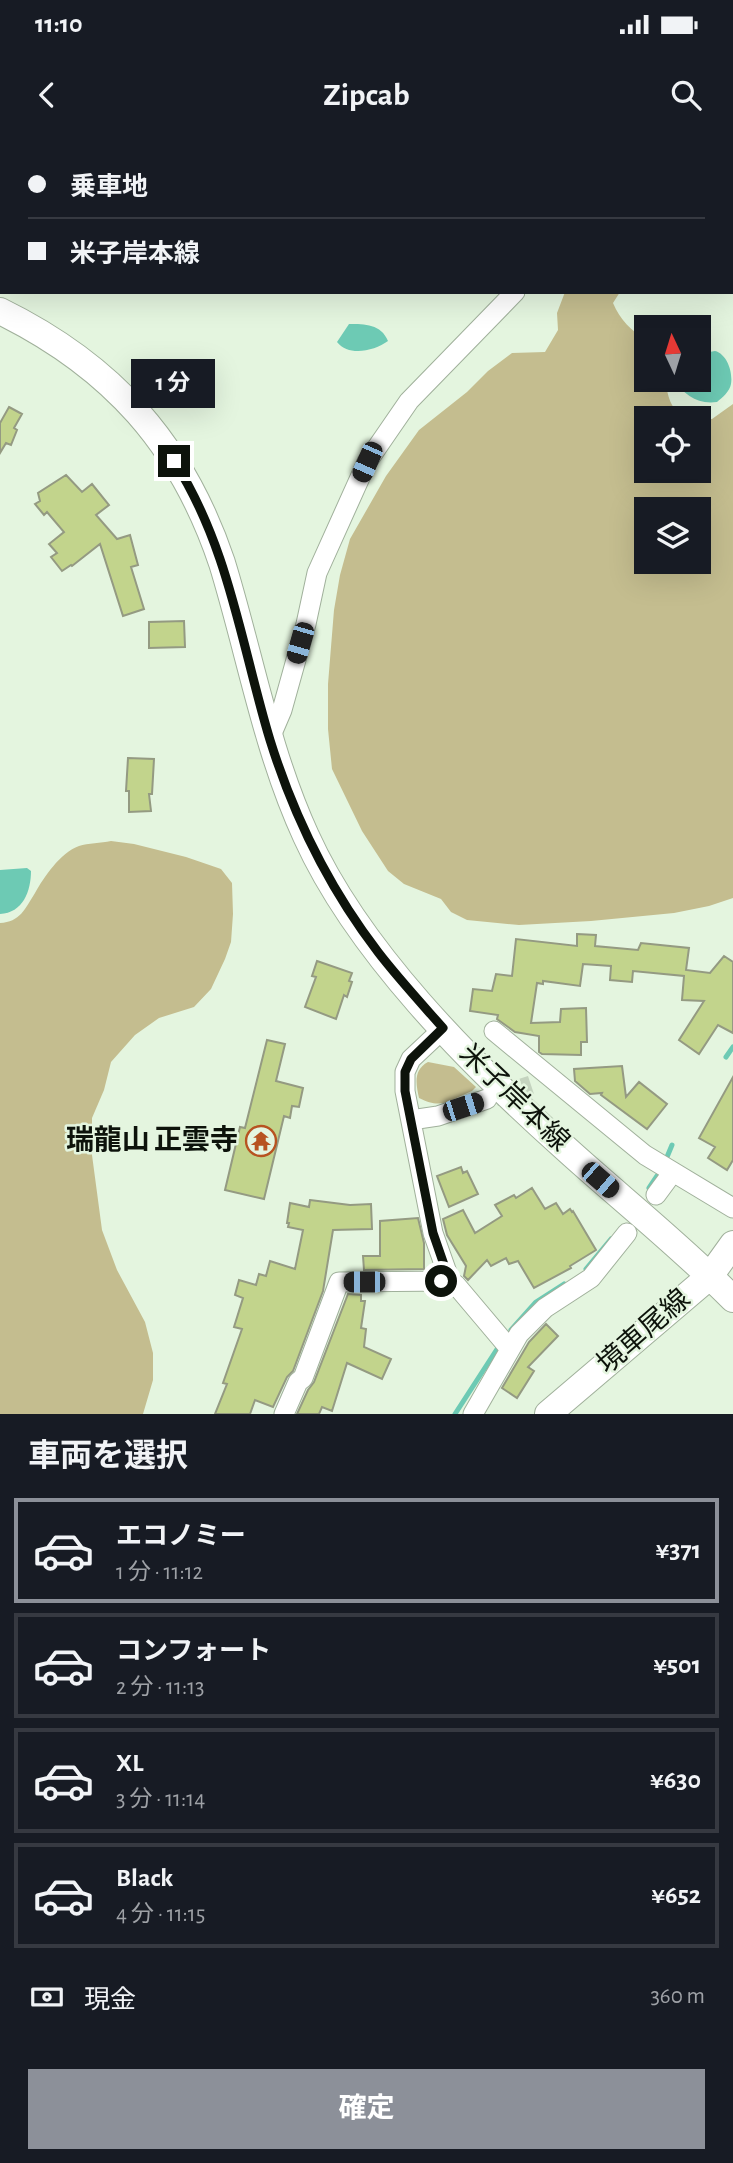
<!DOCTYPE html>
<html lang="ja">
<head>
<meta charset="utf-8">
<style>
  body { margin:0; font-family:"Alegreya Sans","Noto Sans JP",sans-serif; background:#20242c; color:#f1f3f6; height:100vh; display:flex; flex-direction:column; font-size:26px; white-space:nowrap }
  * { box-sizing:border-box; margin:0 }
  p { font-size:23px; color:#9ea1a6 }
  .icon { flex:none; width:38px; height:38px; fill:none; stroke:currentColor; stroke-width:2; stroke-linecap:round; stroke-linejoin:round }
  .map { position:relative; height:1274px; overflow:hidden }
  .panel { display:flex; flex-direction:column; background:#171b24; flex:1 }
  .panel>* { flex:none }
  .banner { position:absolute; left:0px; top:0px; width:733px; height:154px; box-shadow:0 7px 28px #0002; display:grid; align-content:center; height:154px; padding:0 28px; background:#171b24 }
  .needle { width:46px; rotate:356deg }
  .tools { position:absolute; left:634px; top:175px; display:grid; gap:14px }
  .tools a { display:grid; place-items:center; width:77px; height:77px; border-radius:0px; background:#171b24; box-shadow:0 7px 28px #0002; font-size:35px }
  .end { position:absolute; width:32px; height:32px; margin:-16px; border:9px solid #0d130b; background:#fff; box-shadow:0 0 0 4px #fff }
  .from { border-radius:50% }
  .bubble { position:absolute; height:49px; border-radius:0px; background:#171b24; box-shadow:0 7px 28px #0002; font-size:23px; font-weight:700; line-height:49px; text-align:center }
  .car { position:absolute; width:21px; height:42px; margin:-21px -10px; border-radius:9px; box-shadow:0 0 5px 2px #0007; background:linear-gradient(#222 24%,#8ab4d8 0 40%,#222 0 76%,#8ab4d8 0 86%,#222 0) }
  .banner b { display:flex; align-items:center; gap:24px; height:66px; font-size:26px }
  .banner b+b { border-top:2px solid #363941 }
  .banner i { width:18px; height:18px; background:#f1f3f6 }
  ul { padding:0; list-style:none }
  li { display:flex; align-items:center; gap:21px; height:105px; margin:0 14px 10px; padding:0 14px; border:4px solid #363941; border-radius:0px }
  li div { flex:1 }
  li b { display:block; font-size:26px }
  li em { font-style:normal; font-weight:700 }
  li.current { border-color:#8c9099 }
  li>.icon { width:63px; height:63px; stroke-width:1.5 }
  h2 { padding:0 28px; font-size:32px; line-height:84px }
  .pay { display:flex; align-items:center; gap:18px; height:77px; padding:0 28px; font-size:26px }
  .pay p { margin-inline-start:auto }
  .action { display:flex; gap:14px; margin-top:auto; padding:14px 28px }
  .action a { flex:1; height:80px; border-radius:0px; background:#8c9099; color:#fff; font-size:28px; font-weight:700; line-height:80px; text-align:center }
  .status { display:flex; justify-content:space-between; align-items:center; height:49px; padding:0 35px; background:#171b24; direction:ltr }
  .status svg { height:19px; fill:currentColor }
  header { display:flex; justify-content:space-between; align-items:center; height:91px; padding:0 28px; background:#171b24; font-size:32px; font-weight:700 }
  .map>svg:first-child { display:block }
</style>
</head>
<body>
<div class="status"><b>11:10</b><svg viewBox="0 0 49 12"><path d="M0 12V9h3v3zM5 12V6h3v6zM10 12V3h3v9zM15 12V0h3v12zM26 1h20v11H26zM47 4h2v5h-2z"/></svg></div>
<header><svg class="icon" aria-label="back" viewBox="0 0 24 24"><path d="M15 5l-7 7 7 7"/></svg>Zipcab<svg class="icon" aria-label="search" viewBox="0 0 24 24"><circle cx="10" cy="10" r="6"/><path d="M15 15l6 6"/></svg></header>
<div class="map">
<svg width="733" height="1274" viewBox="0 0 733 1274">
  <rect width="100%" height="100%" fill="#e4f5df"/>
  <path fill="#c4bd8f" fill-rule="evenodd" d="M565,152H620L613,163C620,180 631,190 646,200V240H665C668,256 670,269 685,278H646V331H698V279H712L733,264V758L709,766L674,773L591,781L519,785L467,780L451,772L441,759L404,744L388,731L362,691L332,629L328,589V544L334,470L340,435L350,399L386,336L419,290L467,252L488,231L512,213L545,212L558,190L557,173ZM646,369H698V422H646Z
    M111,701L134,704L186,717L221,729L232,743L233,774L231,802L225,819L211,849L194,867L159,878L135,895L111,922L104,950L92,978V1015L102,1090L117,1130L145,1182L153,1213V1240L143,1274H0V783C20,782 25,769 35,753C44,737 60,713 79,706C88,703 101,703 111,701Z
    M428,922L454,927L476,947L472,951C450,960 442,970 419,958C416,944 413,930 428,922Z"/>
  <path fill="#6dcab4" d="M349,184C365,184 381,184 388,201C374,211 349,217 337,202Z
    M715,211C727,214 733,232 731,244C730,251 722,258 717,262C697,265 685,254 672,240H698V214Z
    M27,728L31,731C31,751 23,773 0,774V730Z"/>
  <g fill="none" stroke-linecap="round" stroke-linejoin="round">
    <path stroke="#6dcab4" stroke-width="5" d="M726,917L733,907
      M667,1017L672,1005
      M649,1048L657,1036
      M586,1129L611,1099
      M511,1190L536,1162L564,1144
      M455,1274L501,1203"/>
  </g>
  <path fill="#c2d48c" stroke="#949a82" stroke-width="2" d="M9,267L22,274L14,288L17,290L11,305L6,303L0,313V283Z
    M66,335L82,352L92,344L109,365L96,375L117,399L130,395L138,425L131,427L144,469L123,476L100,404L72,426L71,425L62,431L51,417L57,413L49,404L64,392L47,372L44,375L35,364L40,361L38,353Z
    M184,481L185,507L149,508V482Z
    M128,618L154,619L152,654H149L151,671L129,672V651H126Z
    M577,794L596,795L595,806L638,810L641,803L689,808L686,830L710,833L724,816L733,822V893L718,885L699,914L679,900L704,861L682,860L684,836L633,831L632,842L610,840L611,826L583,824L580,846L543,841V844L537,843L531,883L560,882L561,869L586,868L587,902H581V915L542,914L539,912V896L515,892L497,879L498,875L470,871L473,849L492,851L496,834L512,836L516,799L577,806Z
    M317,821L352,833L349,841L352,842L347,857L344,855L336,879L305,867L316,837L312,836Z
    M267,900L285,904L276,941L303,948L299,967L292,966L290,978L284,976L264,1059L225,1050L240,987L245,988Z
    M622,926L626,957L639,942L667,964L647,989L601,955L602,953L590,954L575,941L574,929Z
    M733,937V1020L727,1030L708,1018L715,1007L699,998Z
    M461,1027L463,1033L467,1031L478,1054L449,1067L437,1036Z
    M532,1048L545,1069L556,1063L563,1074L570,1069L572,1072L573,1071L596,1110L570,1126L571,1128L534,1148L518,1121L509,1124L506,1118L491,1126L487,1120L468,1140L464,1136L466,1126L447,1095L443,1079L463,1070L475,1093L502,1076L495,1065L514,1055L516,1058Z
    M310,1060L350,1065L371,1064L372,1089L333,1090L323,1151L293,1231L287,1237L273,1267L255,1260L250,1274H215L227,1244L223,1243L242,1189L234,1187L243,1158L235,1155L239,1140L256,1145L259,1134L266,1136L270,1121L295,1129L303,1090L288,1087L289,1083H287L290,1063L309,1067Z
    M418,1078L424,1103V1129L364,1130L363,1116H380V1081Z
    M348,1154L361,1155V1161H365L361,1188L366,1189L364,1207L391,1219L382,1239L347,1223L332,1271L322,1267L319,1274H297L308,1250L314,1242Z
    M546,1184L558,1196L528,1227L534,1231L517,1258L502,1248L529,1202Z"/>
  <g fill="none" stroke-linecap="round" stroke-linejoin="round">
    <path stroke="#c4d3bf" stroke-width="19" stroke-dasharray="19 10" stroke-linecap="butt" d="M495,957L531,945"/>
    <g stroke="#a0b09b" stroke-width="21">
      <path id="street" d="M410,0L413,2
        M0,2L2,0
        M270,598L282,570L306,484L317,433L367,322L409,261L515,152
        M444,888L411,919L405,932V951L433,1093L450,1141
        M494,891L645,1015L733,1068
        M411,980L438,976L487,959
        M656,1055L673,1032
        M284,1274L298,1242L303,1238L339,1142L450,1141L456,1145L510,1209
        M473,1274L519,1194L545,1168L591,1138L627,1093"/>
    </g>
    <g stroke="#a0b09b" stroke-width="28">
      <path id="secondary" d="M667,2L669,0
        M0,43L2,42
        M0,171C112,226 182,304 222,423C250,514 266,609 306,696C358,811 470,923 564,1007C620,1058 680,1105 733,1159
        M548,1274L710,1136L733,1104"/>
    </g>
    <use href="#street" stroke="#fff" stroke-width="19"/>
    <use href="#secondary" stroke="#fff" stroke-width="26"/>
  </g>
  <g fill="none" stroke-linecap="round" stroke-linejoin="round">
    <path stroke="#0d130b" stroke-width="9" d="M174,321C229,407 241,504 270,600C294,677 329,748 378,812C398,838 421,863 443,888L411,919L405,932V951L433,1093L450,1142L441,1141"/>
  </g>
  <defs>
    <g id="temple-ring" transform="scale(1.575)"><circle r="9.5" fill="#e4f5df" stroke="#b75320" stroke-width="1.5"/><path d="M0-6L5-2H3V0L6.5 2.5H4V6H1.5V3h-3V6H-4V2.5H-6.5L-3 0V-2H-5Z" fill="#b75320"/></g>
  </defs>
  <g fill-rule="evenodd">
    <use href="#temple-ring" x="261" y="1001"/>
  </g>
  <g text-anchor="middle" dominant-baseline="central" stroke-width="5" stroke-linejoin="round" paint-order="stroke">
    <g font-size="28" fill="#0d130b" stroke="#e4f5df">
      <text transform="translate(514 958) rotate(44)">米子岸本線</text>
      <text transform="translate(644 1192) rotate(-41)">境車尾線</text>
    </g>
    <g font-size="28" font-weight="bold" fill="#0d130b" stroke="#e4f5df" text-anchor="end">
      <text x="238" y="1001">瑞龍山 正雲寺</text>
    </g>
  </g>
</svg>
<div class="tools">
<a><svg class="needle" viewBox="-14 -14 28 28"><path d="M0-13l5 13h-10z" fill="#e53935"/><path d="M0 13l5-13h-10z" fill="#9ea1a6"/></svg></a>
<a><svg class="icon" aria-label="locate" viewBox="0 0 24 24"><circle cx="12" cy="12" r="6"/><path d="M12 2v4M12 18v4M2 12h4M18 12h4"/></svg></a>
<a><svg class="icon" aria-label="layers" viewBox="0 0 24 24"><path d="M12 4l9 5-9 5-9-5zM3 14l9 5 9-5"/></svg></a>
</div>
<i class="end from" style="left:441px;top:1141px"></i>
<i class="end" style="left:174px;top:321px"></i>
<div class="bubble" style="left:131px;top:219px;width:84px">1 分</div>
<i class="car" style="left:367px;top:322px;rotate:204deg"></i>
<i class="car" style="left:300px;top:503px;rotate:196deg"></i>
<i class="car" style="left:463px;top:967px;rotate:72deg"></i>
<i class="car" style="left:600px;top:1040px;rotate:131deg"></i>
<i class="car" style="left:364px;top:1142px;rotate:270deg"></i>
<div class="banner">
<b><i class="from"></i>乗車地</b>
<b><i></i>米子岸本線</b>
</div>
</div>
<section class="panel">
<h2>車両を選択</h2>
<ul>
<li class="current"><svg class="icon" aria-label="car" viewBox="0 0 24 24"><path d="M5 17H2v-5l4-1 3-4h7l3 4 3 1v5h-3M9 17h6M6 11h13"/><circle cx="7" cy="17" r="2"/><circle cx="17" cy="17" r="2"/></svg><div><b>エコノミー</b><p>1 分 · 11:12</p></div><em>¥371</em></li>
<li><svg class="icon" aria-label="car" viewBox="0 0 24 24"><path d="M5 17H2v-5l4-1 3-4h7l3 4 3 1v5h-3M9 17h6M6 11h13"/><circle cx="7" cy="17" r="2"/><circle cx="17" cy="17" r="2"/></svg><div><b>コンフォート</b><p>2 分 · 11:13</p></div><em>¥501</em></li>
<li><svg class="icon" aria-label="car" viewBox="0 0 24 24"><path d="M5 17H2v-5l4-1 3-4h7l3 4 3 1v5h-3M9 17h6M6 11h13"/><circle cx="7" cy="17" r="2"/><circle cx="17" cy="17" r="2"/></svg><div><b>XL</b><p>3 分 · 11:14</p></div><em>¥630</em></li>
<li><svg class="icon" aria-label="car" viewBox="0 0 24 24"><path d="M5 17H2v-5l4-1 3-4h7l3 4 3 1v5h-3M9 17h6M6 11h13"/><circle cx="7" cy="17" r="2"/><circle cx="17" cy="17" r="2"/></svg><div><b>Black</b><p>4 分 · 11:15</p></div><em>¥652</em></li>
</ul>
<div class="pay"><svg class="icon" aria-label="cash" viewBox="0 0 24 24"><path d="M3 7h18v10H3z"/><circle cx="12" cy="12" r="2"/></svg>現金<p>360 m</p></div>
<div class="action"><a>確定</a></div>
</section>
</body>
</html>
